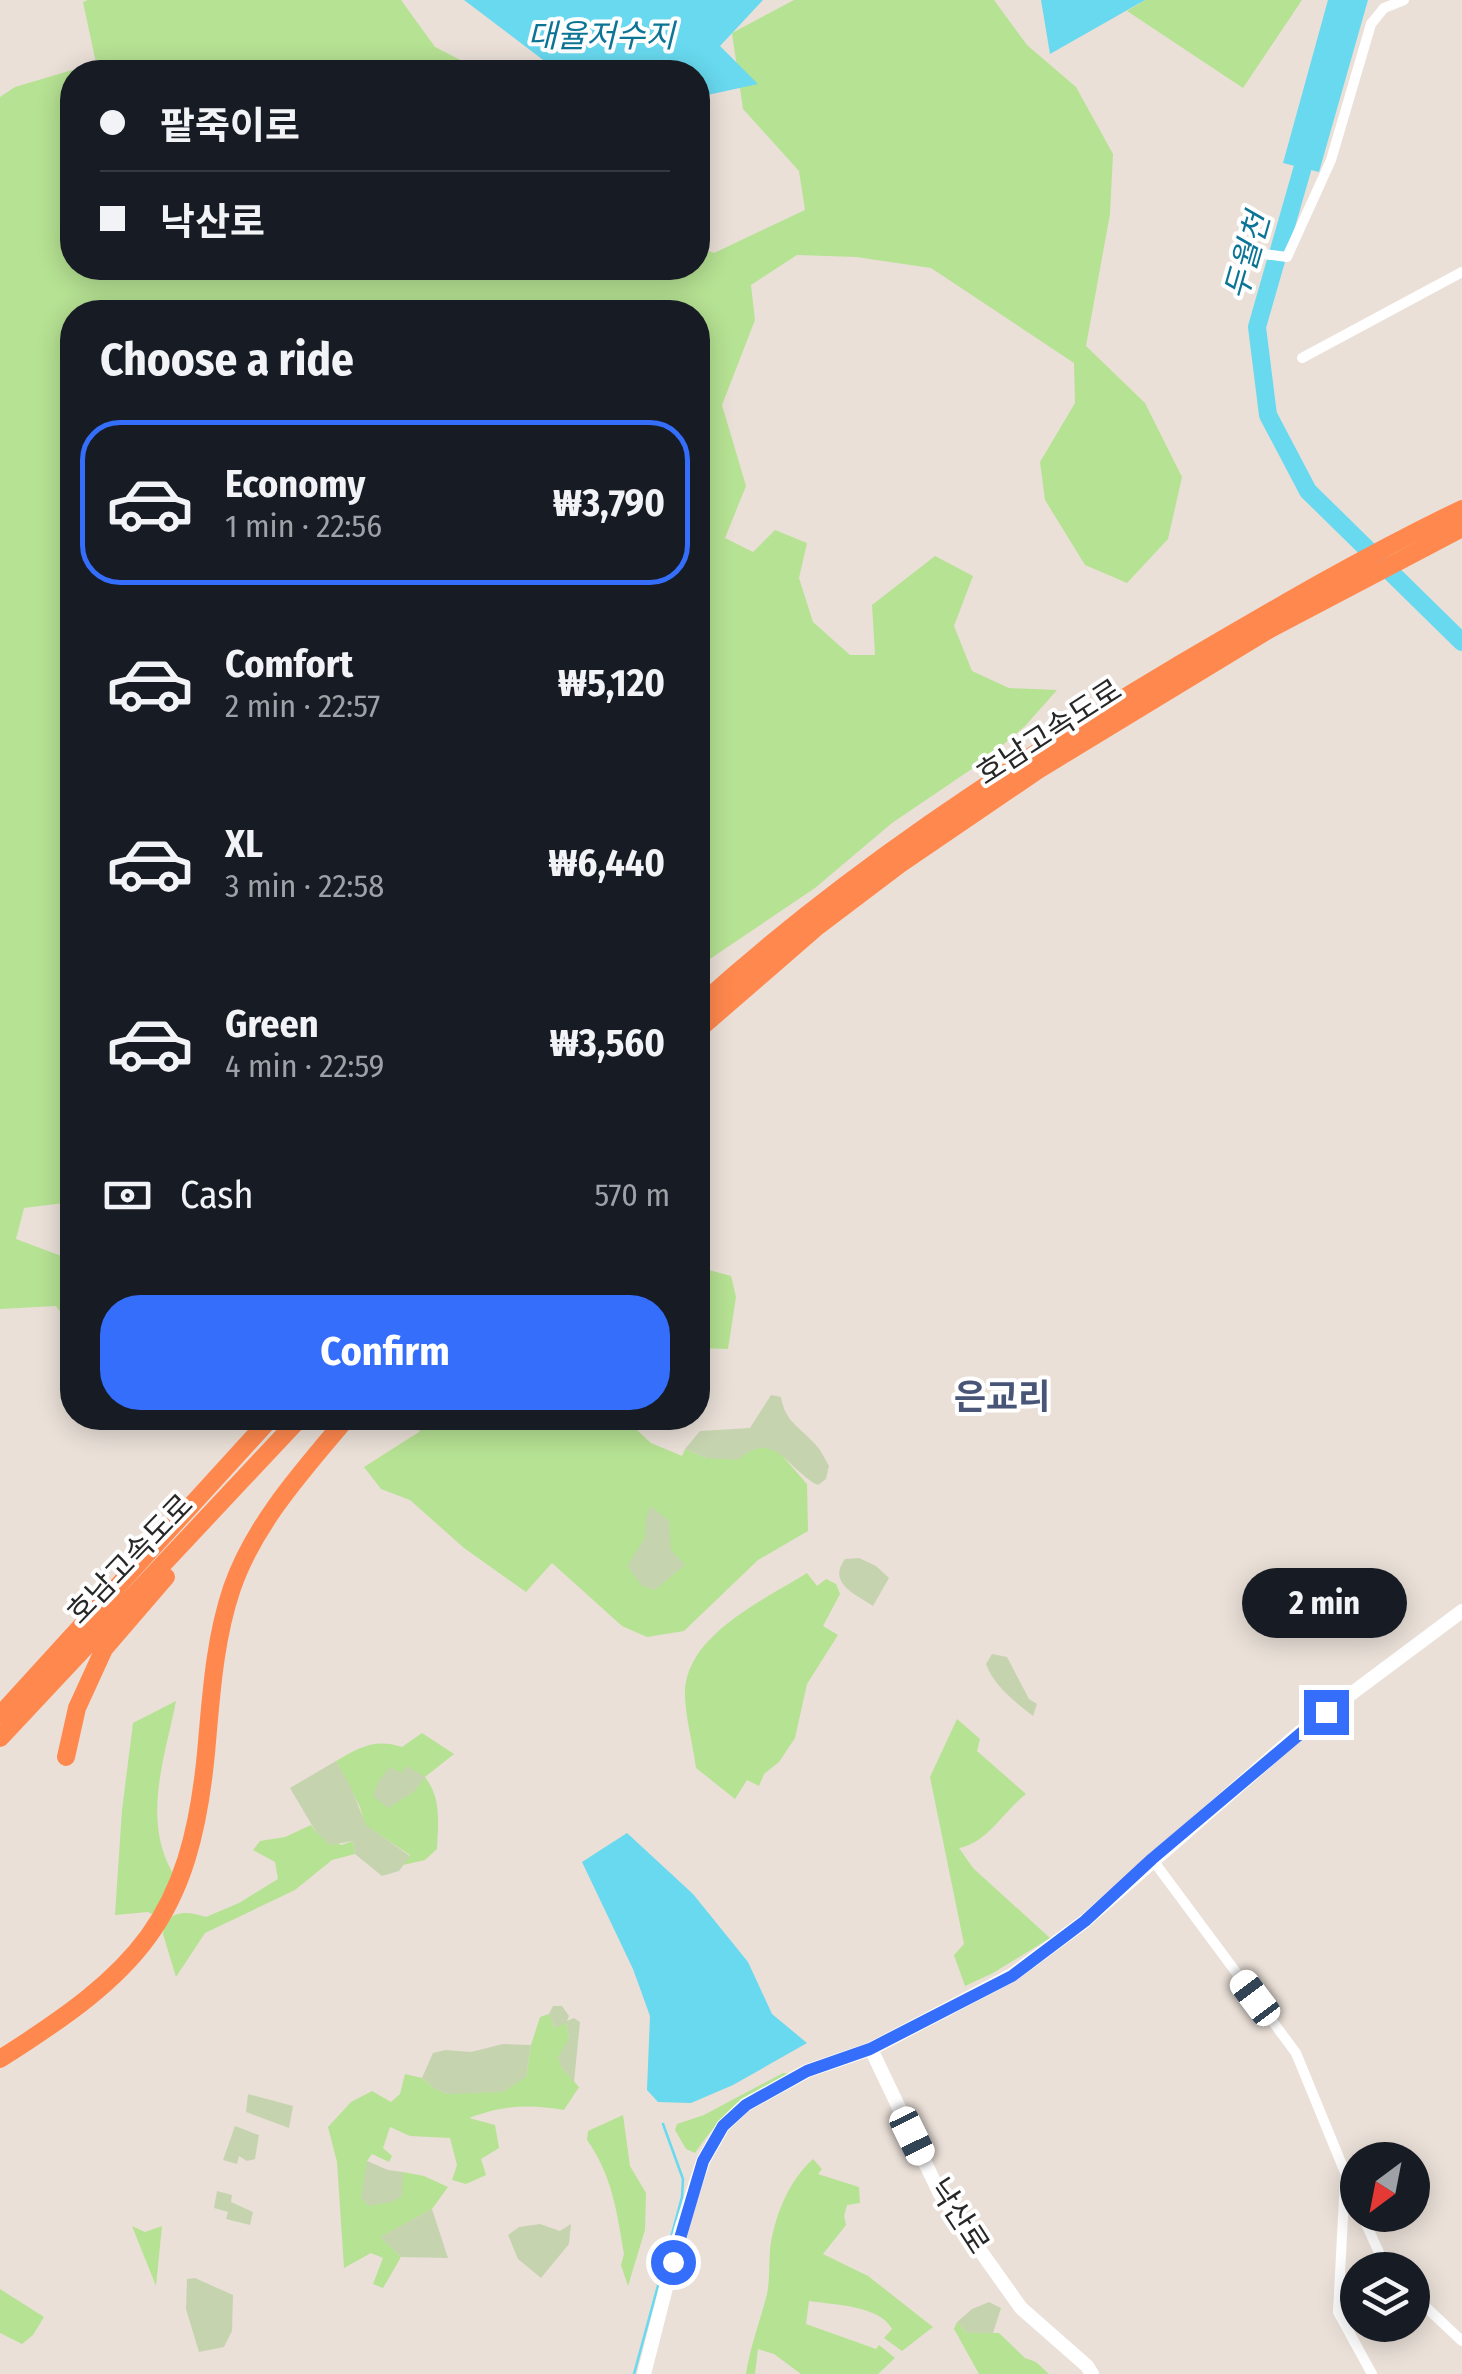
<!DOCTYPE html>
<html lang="en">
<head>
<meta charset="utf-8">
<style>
  body { margin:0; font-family:"Fira Sans Condensed","Noto Sans KR",sans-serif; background:#20242c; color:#f1f3f6; height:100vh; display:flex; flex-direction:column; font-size:38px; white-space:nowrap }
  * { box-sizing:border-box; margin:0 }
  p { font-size:32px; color:#9ea1a6 }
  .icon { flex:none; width:55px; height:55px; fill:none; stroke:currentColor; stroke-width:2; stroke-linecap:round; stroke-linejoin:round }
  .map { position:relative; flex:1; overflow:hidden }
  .drawer { position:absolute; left:60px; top:300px; width:650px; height:1130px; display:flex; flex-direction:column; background:#171b24; border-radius:40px; box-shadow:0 5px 25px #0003 }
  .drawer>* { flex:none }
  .top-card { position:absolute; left:60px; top:60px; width:650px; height:220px; border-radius:40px; box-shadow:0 5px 25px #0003; display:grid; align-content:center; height:220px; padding:0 40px; background:#171b24 }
  .needle { width:65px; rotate:212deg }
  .controls { position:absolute; left:1340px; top:2142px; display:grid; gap:20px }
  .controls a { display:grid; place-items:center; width:90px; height:90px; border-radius:50%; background:#171b24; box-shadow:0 5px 25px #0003; font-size:50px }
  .end { position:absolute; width:45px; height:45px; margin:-22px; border:12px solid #346efb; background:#fff; box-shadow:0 0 0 5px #fff }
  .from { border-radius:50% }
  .bubble { position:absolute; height:70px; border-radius:35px; background:#171b24; box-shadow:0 5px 25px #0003; font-size:32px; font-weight:700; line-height:70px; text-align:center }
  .car { position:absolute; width:30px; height:60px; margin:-30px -15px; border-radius:12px; box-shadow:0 0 8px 2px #0007; background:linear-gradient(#fff 24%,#345 0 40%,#fff 0 76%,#345 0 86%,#fff 0) }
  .top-card b { display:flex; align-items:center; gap:35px; height:95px; font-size:38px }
  .top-card b+b { border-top:2px solid #363941 }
  .top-card i { width:25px; height:25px; background:#f1f3f6 }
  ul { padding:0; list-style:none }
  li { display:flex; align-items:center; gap:30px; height:165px; margin:0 20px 15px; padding:0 20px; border:5px solid transparent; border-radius:40px }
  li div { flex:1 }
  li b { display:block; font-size:38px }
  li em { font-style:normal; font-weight:700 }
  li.current { border-color:#346efb }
  li>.icon { width:90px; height:90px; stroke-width:1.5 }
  h2 { padding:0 40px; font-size:45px; line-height:120px }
  .pay { display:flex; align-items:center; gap:25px; height:110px; padding:0 40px; font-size:38px }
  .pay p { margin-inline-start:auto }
  .primary-button { display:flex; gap:20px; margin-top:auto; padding:20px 40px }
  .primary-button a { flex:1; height:115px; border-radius:40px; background:#346efb; color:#fff; font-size:40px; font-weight:700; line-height:115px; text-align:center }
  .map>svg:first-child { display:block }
</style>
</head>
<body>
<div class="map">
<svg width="1462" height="2374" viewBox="0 0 1462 2374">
  <rect width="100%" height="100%" fill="#eae0d8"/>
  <path fill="#b6e293" d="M88,0H401L435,47L484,72H72V268H698V247L714,253L805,210L799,171L743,109L732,33L794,0H994L1027,45L1076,87L1113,154L1110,214L1086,346L1145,403L1182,477L1168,539L1127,583L1085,565L1045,500L1040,462L1075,403L1074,363L931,268L856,257L797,255L751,285L755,320L722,405L746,486L725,538L753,552L775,530L807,543L799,578L813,622L850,655H875L872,605L935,556L973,576L954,626L972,671L1009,688L1057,690L1025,726L985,760L892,823L815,888L698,967V312H72V1202L24,1208L16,1239L72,1260V1327L56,1306L0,1309V97L15,87L96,63L83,2Z
    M1145,0H1302L1243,88L1127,11Z
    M709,1270L731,1276L736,1297L728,1349L698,1348V1289Z
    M427,1418H624L651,1443L682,1456L685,1449L706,1458L765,1447L779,1452L807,1484L808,1531L758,1560L684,1631L647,1637L622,1626L552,1563L526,1592L464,1548L410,1500L381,1489L364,1467L419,1432Z
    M807,1573L817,1586L826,1579L836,1584L840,1594L823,1626L838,1635L807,1684L795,1738L779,1762L764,1774L759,1786L747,1780L735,1799L696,1768C693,1744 686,1720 685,1697C682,1637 762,1601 807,1573Z
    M176,1701C164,1762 140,1824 177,1880L157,1917L148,1912L115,1915L122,1810L133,1723Z
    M957,1719L980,1739L977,1751L1026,1794C1003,1812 987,1843 959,1848L973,1868L1050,1938L993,1973L965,1986L954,1955L964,1944L930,1777Z
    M422,1733L454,1754L425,1777C442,1799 438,1823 437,1849L425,1860L403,1865L410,1855L365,1825L360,1807L336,1761C360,1747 375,1738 402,1747Z
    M311,1825L316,1832L341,1845L353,1841L355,1854L332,1860L295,1890L205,1933L176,1977L163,1934L165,1921C178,1910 191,1912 206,1917L239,1903L278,1879L275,1862L253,1850L260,1841L285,1837Z
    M549,2014L555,2028L566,2022L569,2039L561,2067L579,2087L564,2110C529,2104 503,2105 469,2118L495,2125L499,2148L481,2159L486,2175L466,2184L452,2180L457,2165L450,2138L410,2136L390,2127L383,2148L392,2156L389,2162L372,2154L367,2161L400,2187L403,2172L424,2176L448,2187L432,2209L381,2237L401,2257L383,2288L373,2284L383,2258L371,2253L344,2268L337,2162L328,2127L351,2102L372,2091L391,2102L400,2094L405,2074L422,2078L435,2089L448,2094L526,2077L531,2045L540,2017Z
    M783,2073L791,2074C743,2098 726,2108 695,2153L686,2149L675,2130L677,2124L704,2115Z
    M623,2115L630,2166L646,2193L645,2230L628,2286L621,2265L624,2254C617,2212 612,2175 587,2140L588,2131Z
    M813,2159L822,2169L818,2174L859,2187L860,2203L847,2205L844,2216L846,2225L823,2254L868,2276L933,2327L902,2351L884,2338L892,2329C879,2305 834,2305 809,2301L806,2324L876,2349L879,2345L895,2358L878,2374H801L774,2354L758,2349L755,2374H746C750,2347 759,2324 766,2298C771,2280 768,2260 771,2242C777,2211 789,2181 813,2159Z
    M132,2226L145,2232L162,2226L156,2286Z
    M0,2289L44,2317L33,2335L22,2344L0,2333Z
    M957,2322L967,2333H999L1025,2358L1036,2362L1049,2374H979L954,2329Z"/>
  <path fill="#c5d4af" d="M771,1395L781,1397C785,1422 800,1427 815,1444C821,1450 825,1459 829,1466L826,1479L818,1485C788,1471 775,1427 738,1460L706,1458L685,1449L700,1431L750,1428Z
    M651,1506L669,1521L671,1550L685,1565L655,1590L642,1586L627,1566L645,1538L646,1517Z
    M859,1558L876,1566L889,1578L873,1606C855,1594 827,1583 845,1559Z
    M992,1654L1007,1657L1029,1699L1037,1704L1033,1716C1015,1702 994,1686 986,1664Z
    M336,1761L350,1785L366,1825L410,1856L399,1871L382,1876L355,1854L353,1841L330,1845L316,1832L290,1788Z
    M407,1766L425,1777L415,1791L388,1808L373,1796L378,1782L390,1767L401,1773Z
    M553,2006H562L569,2016L567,2021L574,2018L580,2022L574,2082L561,2067L558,2057L569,2039L566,2023L555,2028L549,2014Z
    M503,2044L531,2045L526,2077L503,2092L448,2094L435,2089L422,2078L433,2053L445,2050L471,2052Z
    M248,2094L293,2106L289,2128L246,2112Z
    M235,2126L259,2135L255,2159L247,2161L239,2156L237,2164L223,2160Z
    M367,2161L388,2170L403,2172L402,2196L392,2202L368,2206L361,2197Z
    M217,2191L232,2195L231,2202L253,2212L250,2225L226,2219L228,2212L214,2208Z
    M432,2209L448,2258L401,2257L380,2237Z
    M540,2224L560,2231L571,2224L569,2244L541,2278L518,2259L508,2235L519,2227Z
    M195,2278L233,2295L232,2331L224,2347L199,2352L186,2309L187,2279Z
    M989,2302L1001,2308L993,2333H967L957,2322L972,2309Z"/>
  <path fill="#68d9ef" d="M464,0H763L720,46L758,84L698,97V72H559Z
    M1041,0H1145L1050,54Z
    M1328,0H1368L1319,172L1283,163Z
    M627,1833L693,1894L748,1962L772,2014L807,2043L733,2085L691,2103L658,2102L647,2090L650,2016L633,1969L582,1862Z"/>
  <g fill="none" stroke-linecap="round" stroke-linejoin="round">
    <path stroke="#68d9ef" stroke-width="2.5" d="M634,2374L682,2197L683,2179L663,2124"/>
    <path stroke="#68d9ef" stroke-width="18" d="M1308,149L1257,327L1268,415L1308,491L1462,642"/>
    <path stroke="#fff" stroke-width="10" d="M1240,251L1287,257L1331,160L1371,24L1384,8L1404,0
      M1302,358L1462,272
      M1152,1859L1296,2053L1358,2204
      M1345,2179L1338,2312L1372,2374
      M1362,2215L1387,2270
      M1412,2294L1462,2341"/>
    <path stroke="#fff" stroke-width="14" d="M871,2049L940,2194L1021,2308L1087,2366L1092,2374
      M644,2374L681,2229L703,2161L723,2126L745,2105L807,2071L871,2049L1012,1975L1085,1921L1300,1732L1462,1611"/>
    <path stroke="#ff884e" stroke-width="18" d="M698,1007C843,875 1009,766 1177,666C1271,611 1364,556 1462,509
      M698,1030L818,926L900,864L1038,770L1270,629L1462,528
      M0,1715L271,1418
      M0,1738L300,1418
      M66,1757L77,1708L104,1649L166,1577
      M0,2059C137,1972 190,1921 206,1753C211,1698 214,1641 232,1588C254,1524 304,1469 347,1418"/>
  </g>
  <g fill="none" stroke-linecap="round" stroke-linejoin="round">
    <path stroke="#346efb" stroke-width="12" d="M673,2262L703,2161L723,2126L746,2105L807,2071L870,2049L1012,1976L1085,1921L1152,1859L1326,1712"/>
  </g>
  <g text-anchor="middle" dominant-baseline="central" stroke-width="8" stroke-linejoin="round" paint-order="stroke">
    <g font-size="30" fill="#272727" stroke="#fff">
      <text transform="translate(1049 732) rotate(-33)">호남고속도로</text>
      <text transform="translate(130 1559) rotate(-46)">호남고속도로</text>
      <text transform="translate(959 2216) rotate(57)">낙산로</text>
    </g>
    <g font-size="32" font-style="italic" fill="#0c7596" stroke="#fff">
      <text x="601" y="36">대율저수지</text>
      <text transform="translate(1247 256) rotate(-74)">두월천</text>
    </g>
    <g font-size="35" font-weight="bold" fill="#485577" stroke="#fff">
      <text x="1002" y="1397">은교리</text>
    </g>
  </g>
</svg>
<div class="controls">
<a><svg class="needle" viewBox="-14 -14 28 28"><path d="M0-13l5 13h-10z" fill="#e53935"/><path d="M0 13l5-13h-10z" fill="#9ea1a6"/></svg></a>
<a><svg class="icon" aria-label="layers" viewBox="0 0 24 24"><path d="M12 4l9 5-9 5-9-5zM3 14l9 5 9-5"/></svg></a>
</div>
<i class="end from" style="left:673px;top:2262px"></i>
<i class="end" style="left:1326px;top:1712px"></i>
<div class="bubble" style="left:1242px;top:1568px;width:165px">2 min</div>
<i class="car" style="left:1255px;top:1998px;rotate:323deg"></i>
<i class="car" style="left:912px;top:2136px;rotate:154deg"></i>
<div class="top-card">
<b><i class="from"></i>팥죽이로</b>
<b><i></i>낙산로</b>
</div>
<section class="drawer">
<h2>Choose a ride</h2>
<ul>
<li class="current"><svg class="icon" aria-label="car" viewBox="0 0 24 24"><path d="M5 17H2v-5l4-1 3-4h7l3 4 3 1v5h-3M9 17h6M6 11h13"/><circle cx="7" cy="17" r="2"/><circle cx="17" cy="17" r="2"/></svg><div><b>Economy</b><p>1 min · 22:56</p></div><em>₩3,790</em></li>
<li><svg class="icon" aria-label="car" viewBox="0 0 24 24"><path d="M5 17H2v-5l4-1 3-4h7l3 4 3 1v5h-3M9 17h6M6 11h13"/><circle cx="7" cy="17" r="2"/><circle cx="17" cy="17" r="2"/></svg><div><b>Comfort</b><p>2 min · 22:57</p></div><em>₩5,120</em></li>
<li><svg class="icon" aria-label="car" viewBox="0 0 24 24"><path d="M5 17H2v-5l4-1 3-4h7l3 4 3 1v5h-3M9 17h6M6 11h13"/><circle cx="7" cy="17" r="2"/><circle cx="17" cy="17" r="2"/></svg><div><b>XL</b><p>3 min · 22:58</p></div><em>₩6,440</em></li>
<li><svg class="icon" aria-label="car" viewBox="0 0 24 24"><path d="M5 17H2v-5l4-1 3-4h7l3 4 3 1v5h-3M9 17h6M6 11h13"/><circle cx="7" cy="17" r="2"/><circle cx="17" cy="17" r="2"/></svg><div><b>Green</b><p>4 min · 22:59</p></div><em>₩3,560</em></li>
</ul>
<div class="pay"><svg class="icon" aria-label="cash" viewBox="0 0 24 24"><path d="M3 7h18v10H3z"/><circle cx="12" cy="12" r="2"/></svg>Cash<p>570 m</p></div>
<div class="primary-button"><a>Confirm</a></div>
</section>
</div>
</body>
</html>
